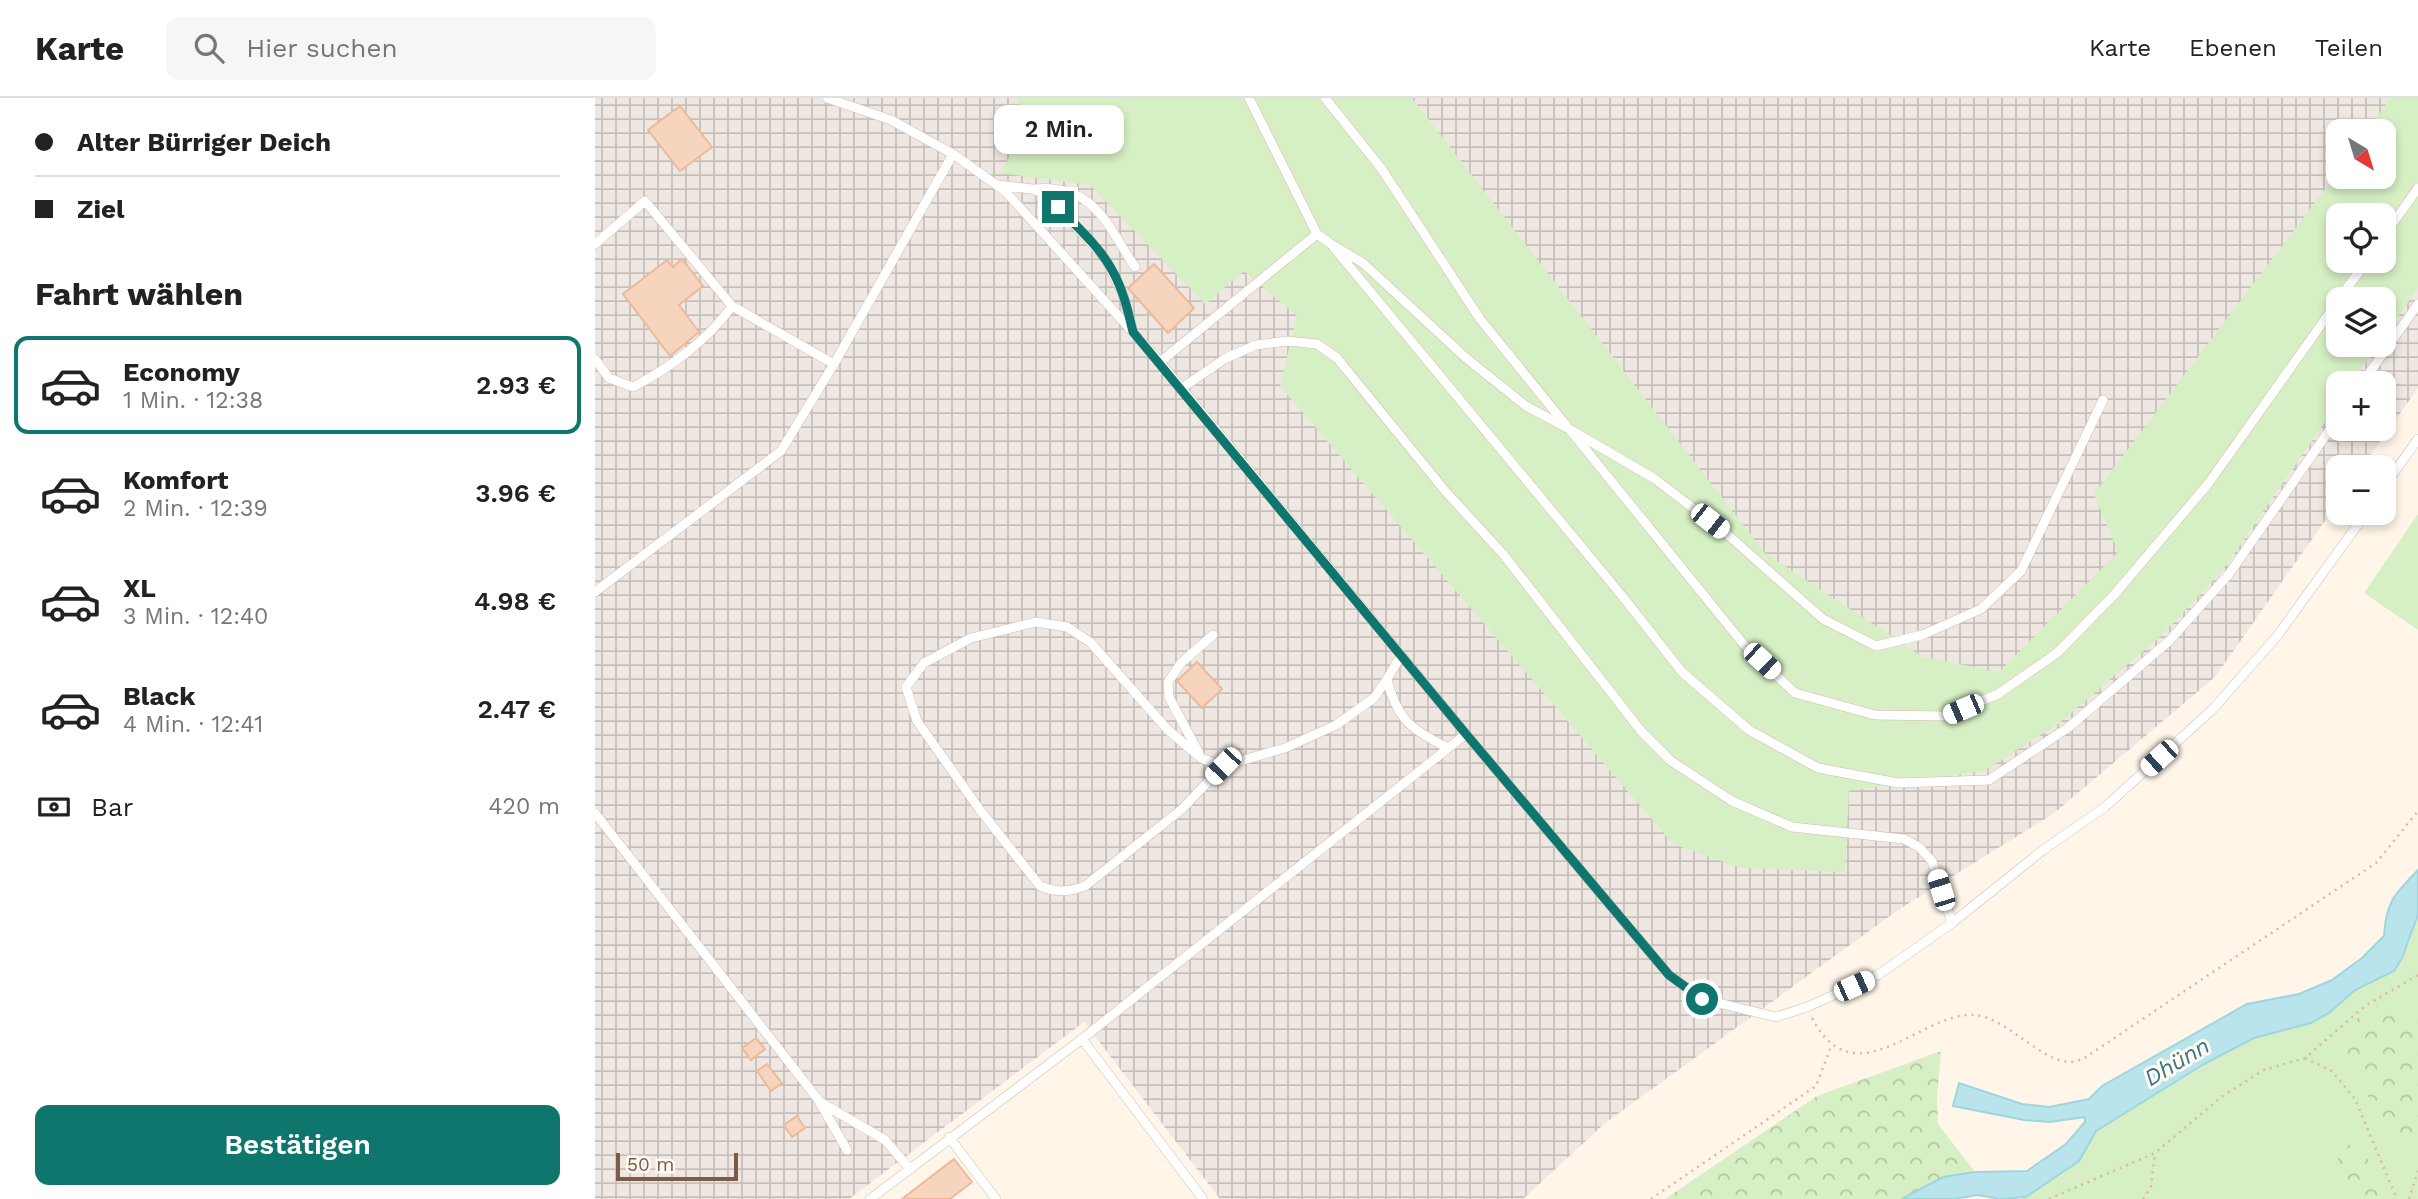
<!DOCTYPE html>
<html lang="de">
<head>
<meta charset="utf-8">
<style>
  body { margin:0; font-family:"Work Sans",sans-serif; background:#f6f6f6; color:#222; height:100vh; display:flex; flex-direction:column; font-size:26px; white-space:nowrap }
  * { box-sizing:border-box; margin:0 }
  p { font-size:23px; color:#767676 }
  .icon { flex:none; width:38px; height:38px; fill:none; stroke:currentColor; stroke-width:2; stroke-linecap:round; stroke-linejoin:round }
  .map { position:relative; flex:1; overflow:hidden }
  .panel { display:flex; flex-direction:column; background:#fff; width:595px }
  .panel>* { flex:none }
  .hud { display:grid; align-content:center; height:154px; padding:0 35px; background:#fff }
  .needle { width:46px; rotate:142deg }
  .fabs { position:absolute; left:1731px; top:21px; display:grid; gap:14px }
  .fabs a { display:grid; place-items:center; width:70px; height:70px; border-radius:14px; background:#fff; box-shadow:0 4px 10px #0003; font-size:35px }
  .scale { position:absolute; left:21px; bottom:18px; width:122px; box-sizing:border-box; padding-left:7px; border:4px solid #7d5b48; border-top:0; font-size:19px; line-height:24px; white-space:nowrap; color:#7d5b48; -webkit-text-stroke:5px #fffaf1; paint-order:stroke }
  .end { position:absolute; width:32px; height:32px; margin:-16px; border:9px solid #0f766e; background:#fff; box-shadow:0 0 0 4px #fff }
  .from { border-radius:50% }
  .bubble { position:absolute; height:49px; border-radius:14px; background:#fff; box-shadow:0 4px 10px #0003; font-size:23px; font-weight:600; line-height:49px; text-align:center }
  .car { position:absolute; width:21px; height:42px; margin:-21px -10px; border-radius:9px; box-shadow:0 0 5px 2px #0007; background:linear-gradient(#fff 24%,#345 0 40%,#fff 0 76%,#345 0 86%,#fff 0) }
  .hud b { display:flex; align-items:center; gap:24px; height:66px; font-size:26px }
  .hud b+b { border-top:2px solid #e0e0e0 }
  .hud i { width:18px; height:18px; background:#222 }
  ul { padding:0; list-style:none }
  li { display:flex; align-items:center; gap:21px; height:98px; margin:0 14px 10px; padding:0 21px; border:4px solid transparent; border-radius:14px }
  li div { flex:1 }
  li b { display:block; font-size:26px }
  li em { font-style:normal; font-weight:600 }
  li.on { border-color:#0f766e }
  li>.icon { width:63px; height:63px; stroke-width:1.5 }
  h2 { padding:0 35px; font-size:32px; line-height:84px }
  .pay { display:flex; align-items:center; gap:18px; height:77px; padding:0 35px; font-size:26px }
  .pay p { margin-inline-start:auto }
  .button { display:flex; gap:14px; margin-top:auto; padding:14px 35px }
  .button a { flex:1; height:80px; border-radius:14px; background:#0f766e; color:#fff; font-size:28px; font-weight:600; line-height:80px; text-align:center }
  header { display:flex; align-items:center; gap:42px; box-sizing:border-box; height:98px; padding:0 35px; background:#fff; border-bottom:2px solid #e0e0e0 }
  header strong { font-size:33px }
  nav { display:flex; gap:38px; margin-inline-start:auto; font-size:24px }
  .search { width:490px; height:63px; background:#f6f6f6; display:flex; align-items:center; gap:18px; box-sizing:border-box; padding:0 24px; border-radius:14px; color:#767676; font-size:26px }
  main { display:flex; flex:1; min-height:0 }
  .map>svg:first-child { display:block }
</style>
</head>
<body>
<header>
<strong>Karte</strong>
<div class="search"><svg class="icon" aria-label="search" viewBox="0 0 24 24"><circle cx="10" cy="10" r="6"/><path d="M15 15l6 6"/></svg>Hier suchen</div>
<nav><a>Karte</a><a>Ebenen</a><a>Teilen</a></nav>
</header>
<main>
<section class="panel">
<div class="hud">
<b><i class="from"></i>Alter Bürriger Deich</b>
<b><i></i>Ziel</b>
</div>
<h2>Fahrt wählen</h2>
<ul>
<li class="on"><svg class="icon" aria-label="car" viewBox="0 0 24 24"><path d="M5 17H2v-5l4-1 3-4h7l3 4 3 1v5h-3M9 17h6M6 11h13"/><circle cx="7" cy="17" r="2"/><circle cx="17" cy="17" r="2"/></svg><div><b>Economy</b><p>1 Min. · 12:38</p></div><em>2.93 €</em></li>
<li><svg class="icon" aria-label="car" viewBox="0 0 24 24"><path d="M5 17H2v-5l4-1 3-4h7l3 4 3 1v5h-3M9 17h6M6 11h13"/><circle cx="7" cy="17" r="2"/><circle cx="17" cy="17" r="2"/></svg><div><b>Komfort</b><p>2 Min. · 12:39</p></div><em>3.96 €</em></li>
<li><svg class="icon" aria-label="car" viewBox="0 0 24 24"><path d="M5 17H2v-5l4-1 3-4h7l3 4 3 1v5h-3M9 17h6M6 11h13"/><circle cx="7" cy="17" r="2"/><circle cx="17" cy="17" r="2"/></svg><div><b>XL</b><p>3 Min. · 12:40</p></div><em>4.98 €</em></li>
<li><svg class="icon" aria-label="car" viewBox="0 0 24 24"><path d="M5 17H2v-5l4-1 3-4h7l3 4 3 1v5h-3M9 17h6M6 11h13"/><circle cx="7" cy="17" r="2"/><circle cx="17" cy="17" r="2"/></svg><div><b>Black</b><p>4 Min. · 12:41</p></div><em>2.47 €</em></li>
</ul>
<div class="pay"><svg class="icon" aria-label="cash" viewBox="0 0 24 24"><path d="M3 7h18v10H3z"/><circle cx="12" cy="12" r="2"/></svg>Bar<p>420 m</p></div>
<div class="button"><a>Bestätigen</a></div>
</section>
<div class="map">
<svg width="1823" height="1101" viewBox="0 0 1823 1101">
  <defs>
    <pattern id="industrial-grid" width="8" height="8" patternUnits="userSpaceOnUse" patternTransform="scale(1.75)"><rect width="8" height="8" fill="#efe8e2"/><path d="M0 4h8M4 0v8" fill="none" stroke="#c7bfb9"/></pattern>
    <pattern id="forest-crowns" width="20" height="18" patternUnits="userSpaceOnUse" patternTransform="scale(1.75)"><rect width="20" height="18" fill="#d6efc4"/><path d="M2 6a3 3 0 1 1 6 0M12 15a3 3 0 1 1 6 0" fill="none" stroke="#b3c5a1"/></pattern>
  </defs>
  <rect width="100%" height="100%" fill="#fff6e9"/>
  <path fill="url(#industrial-grid)" fill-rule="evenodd" d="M0,0H1823V290L1767,369H1743V404L1620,579L1458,716L1303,812L1009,1026L928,1101H625L489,924L254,1101H0ZM1743,33H1788V79H1743ZM1743,117H1788V163H1743ZM1743,201H1788V247H1743ZM1743,285H1788V331H1743Z"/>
  <path fill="#d6efc4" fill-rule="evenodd" d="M423,0H817L1170,455L1328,559L1404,574L1523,454L1499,396L1743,74V79H1788V33H1773L1795,0H1823V190L1789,239L1788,201H1743V247H1783L1757,285H1743V305L1628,472L1567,537L1463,626L1389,673L1254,693L1250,774L1146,770L1078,746L685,288L702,218L649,173L610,206L495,87L404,75L434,32ZM1743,117H1788V163H1743Z
    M1823,416V532L1769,495Z
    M1823,817V916L1821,912L1812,1051L1823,1046V1101H1796L1772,1059L1745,1075L1764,1101H1426L1465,1078L1484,1063L1501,1033L1609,966L1659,940L1716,925L1734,915L1760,892L1799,873L1807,860L1815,843Z"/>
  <path fill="url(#forest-crowns)" d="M1784,906L1821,912L1823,916V1046L1812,1052L1791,1029L1743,947L1756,925Z
    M1346,953L1342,999L1343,1026L1380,1074L1348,1079L1307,1101H1070L1222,998Z
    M1740,1037L1772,1059L1796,1101H1764L1745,1075Z"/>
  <path fill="#bae4eb" stroke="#9fd5df" stroke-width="2" d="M1823,772V817L1807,860L1799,873L1760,892L1734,915L1716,925L1659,940L1609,966L1501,1033L1484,1063L1431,1099L1406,1101L1382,1097L1360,1101H1307L1348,1079L1380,1074L1432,1073L1471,1046L1490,1024V1019L1455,1024L1429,1022L1358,1008L1364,985L1427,1006L1454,1009L1494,1001L1507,988L1652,906L1704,896L1737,882L1767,860L1789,838C1791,803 1800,796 1823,772Z"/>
  <path fill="#f7d4bd" stroke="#ecba9b" stroke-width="2" d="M85,8L117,49L85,73L53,32Z
    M87,161L108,188L84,207L104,234L75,258L28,196L72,162L78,169Z
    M559,166L599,210L573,235L533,190Z
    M602,564L627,591L607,610L582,583Z
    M161,940L170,951L156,962L147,950Z
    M172,966L187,985L176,993L162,973Z
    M202,1018L210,1030L197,1039L189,1027Z
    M359,1061L377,1084L355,1101H307Z"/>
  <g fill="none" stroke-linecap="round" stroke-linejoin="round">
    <g stroke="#d3bdac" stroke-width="10">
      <path id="lane" d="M232,0L296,22L358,56L410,93L565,264L871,636L1074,877L1107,901L1181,919L1212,909L1283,877L1357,825L1448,752L1510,709L1618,611L1683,537L1771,415
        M654,0L722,136
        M730,0L786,70L885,221L1150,548L1200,595L1280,617L1350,618L1403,596L1462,555L1519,497L1613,386L1743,203
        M403,87L437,91L450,96L463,109L510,160L528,196L537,229
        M439,91C499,86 511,125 540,169
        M1788,139L1823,90
        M0,146L50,103L137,208L239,266
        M736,146L1028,499L1087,574L1154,632L1223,670L1303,685L1394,682L1474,629L1574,543L1634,476L1743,320
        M1744,201L1772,163
        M0,261L14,280L38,289C75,270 113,242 137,208
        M565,264L722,136L736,146L768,165L871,260L931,308L976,332L1060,381L1133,437L1228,521L1281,548L1327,537L1386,511L1426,473L1508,302
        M1767,285L1823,206
        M587,290L631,260L661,247L692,243L722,246L742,260L851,394L908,456L1046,633L1076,663L1137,703L1197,729L1309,741L1324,749L1337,763L1357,825
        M1788,390L1823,341
        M0,494L186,353L239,266L358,56
        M806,558L792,581C802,622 816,631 853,650
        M604,655L574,599L573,584L586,565L618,537
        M628,668L606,660L573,632L495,544L472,529L441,524L376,540L329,565L311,589L322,623L385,712L445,788C463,795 473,794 490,788L587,711L628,668L690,650L741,627L779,600L792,581
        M0,715L225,1004L290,1042L315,1071L487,941L871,636
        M487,941L608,1101
        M225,1005L252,1052
        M354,1039L401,1101
        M275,1101L315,1071"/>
    </g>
    <path stroke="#ddb79f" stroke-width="2.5" stroke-dasharray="2 5" stroke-linecap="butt" d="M1217,920C1260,1003 1327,913 1379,917C1412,919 1445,964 1476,964C1481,964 1486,961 1491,959L1781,765L1823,713
      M1710,960L1737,973L1760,1001L1802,1101
      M1056,1101L1221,988L1237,946
      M1454,1101L1560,1055L1626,999L1669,972L1710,960L1770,908L1823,877
      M1548,1101L1556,1088L1560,1055
      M1814,1101L1823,1073"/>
    <use href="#lane" stroke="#fff" stroke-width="9"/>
  </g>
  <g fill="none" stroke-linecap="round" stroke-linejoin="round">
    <path stroke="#0f766e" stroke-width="9" d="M463,109C482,129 504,148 517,172C528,191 533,213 538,234L871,636L1074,877L1107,901"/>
  </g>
  <g text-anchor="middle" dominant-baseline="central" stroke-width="6" stroke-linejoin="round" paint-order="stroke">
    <g font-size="23" font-style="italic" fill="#3a7784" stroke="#fffaf1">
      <text transform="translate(1582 964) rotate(-31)">Dhünn</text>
    </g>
  </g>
</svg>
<div class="fabs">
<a><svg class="needle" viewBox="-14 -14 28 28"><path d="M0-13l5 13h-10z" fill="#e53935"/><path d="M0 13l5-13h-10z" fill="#767676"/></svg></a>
<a><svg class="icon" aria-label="locate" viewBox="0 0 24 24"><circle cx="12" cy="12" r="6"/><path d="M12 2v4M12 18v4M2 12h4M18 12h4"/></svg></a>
<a><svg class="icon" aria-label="layers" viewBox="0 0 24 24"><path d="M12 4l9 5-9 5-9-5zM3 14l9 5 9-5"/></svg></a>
<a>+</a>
<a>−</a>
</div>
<div class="scale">50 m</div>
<i class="end from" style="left:1107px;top:901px"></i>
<i class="end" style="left:463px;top:109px"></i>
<div class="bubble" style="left:399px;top:7px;width:130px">2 Min.</div>
<i class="car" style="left:1115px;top:423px;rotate:128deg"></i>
<i class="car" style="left:1167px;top:563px;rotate:133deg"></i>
<i class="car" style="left:1368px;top:611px;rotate:247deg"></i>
<i class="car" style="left:1564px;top:660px;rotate:228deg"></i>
<i class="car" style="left:628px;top:668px;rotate:224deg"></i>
<i class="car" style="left:1346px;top:792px;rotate:343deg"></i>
<i class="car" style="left:1259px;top:888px;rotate:66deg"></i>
</div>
</main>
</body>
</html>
